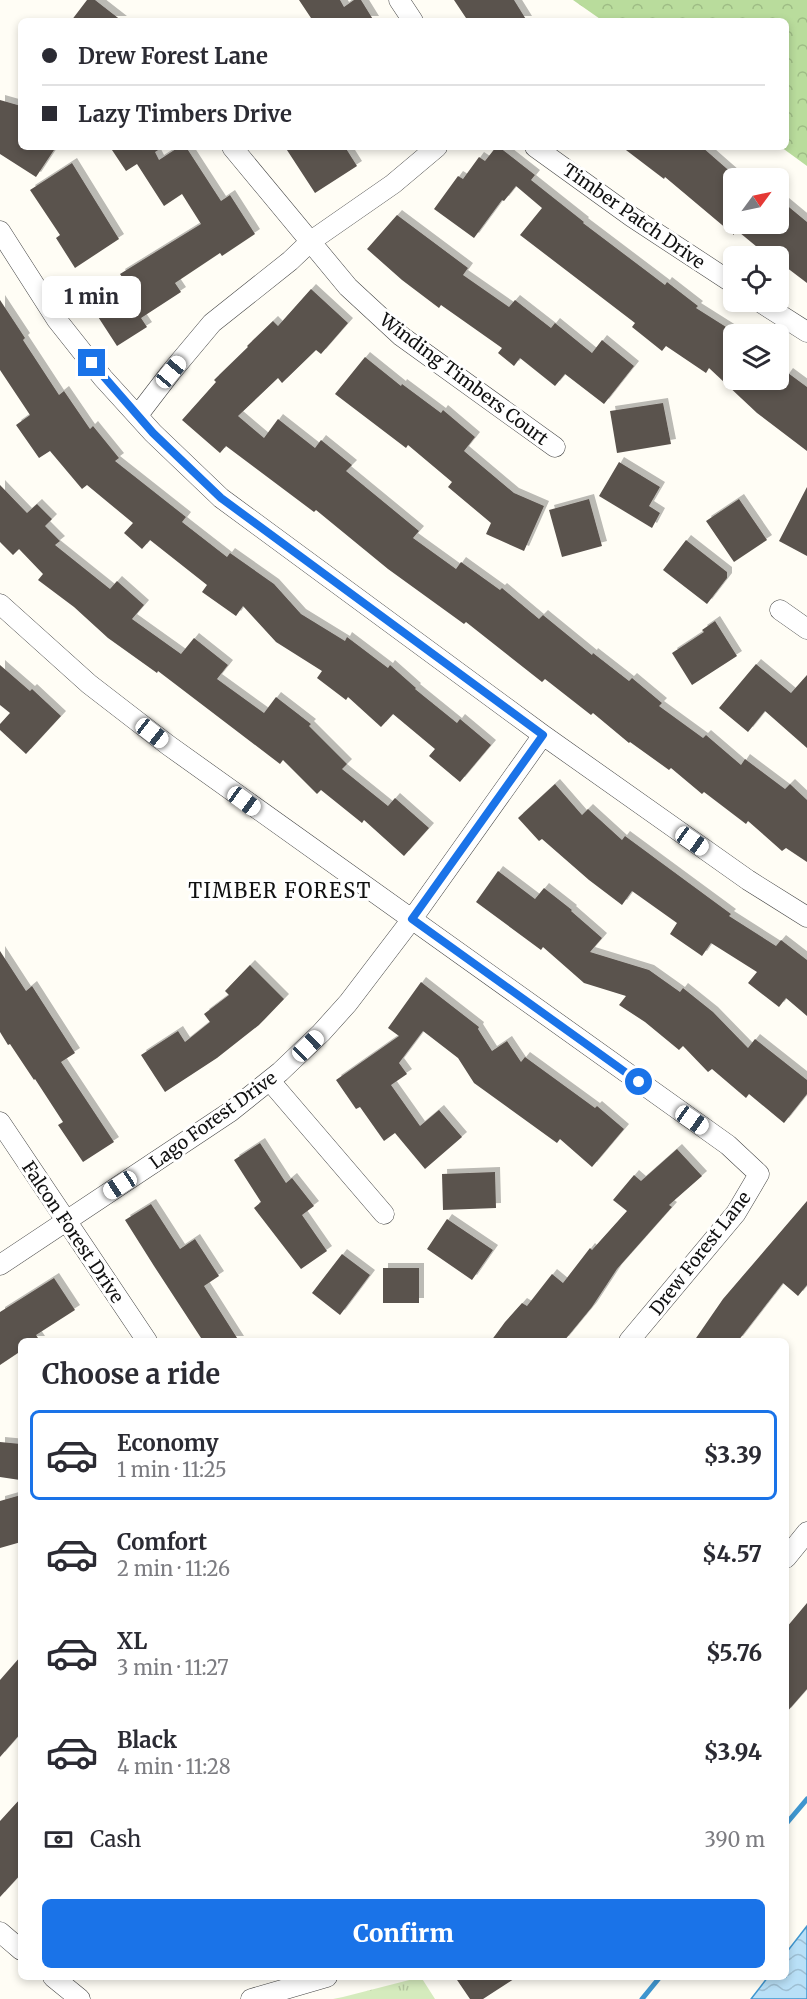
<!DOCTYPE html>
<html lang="en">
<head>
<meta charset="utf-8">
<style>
  body { margin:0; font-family:Merriweather,serif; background:#f2f2f3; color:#2b2b33; height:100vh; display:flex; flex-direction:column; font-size:22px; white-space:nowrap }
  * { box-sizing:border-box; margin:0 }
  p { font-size:20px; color:#7c7c81 }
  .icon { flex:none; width:33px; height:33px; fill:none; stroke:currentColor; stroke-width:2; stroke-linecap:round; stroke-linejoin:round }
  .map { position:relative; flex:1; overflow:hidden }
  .sheet { position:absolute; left:18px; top:1338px; width:771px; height:642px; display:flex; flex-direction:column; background:#fff; border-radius:9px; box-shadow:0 3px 9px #0003 }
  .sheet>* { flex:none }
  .banner { position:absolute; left:18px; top:18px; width:771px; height:132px; border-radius:9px; box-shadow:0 3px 9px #0003; display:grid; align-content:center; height:132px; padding:0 24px; background:#fff }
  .needle { width:39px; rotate:57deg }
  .tools { position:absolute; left:723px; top:168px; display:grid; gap:12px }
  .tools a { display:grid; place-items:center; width:66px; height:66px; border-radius:9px; background:#fff; box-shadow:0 3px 9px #0003; font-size:30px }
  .end { position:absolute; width:27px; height:27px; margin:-14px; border:8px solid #1a73e8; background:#fff; box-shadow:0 0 0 3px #fff }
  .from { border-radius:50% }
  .bubble { position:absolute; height:42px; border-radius:9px; background:#fff; box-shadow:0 3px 9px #0003; font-size:20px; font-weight:800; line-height:42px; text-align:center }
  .car { position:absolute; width:18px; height:36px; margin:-18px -9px; border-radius:8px; box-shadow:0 0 4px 2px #0007; background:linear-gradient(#fff 24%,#345 0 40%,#fff 0 76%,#345 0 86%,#fff 0) }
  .banner b { display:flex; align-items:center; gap:21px; height:57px; font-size:22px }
  .banner b+b { border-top:2px solid #e1e1e2 }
  .banner i { width:15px; height:15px; background:#2b2b33 }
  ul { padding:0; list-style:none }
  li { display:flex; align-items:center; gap:18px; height:90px; margin:0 12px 9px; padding:0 12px; border:3px solid transparent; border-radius:9px }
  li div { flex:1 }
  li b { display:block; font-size:22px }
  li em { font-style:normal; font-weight:800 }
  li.active { border-color:#1a73e8 }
  li>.icon { width:54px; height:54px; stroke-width:1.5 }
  h2 { padding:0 24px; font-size:27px; line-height:72px }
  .pay { display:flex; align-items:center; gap:15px; height:66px; padding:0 24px; font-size:22px }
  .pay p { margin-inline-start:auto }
  .primary-button { display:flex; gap:12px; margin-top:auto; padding:12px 24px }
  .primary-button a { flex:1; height:69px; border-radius:9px; background:#1a73e8; color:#fff; font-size:24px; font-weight:800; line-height:69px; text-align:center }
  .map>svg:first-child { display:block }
</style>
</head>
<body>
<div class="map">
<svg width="807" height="1999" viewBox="0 0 807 1999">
  <defs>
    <pattern id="grass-tufts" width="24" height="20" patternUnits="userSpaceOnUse" patternTransform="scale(1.5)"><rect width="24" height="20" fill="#d5ebbd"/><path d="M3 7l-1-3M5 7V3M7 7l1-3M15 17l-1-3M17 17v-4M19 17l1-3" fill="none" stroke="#b6c8a1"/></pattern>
    <pattern id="forest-crowns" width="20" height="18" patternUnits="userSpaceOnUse" patternTransform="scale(1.5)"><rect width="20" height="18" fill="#b9dc9c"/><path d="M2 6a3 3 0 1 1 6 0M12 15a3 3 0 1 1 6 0" fill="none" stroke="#9ebc85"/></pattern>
    <pattern id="water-waves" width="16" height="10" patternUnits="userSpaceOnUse" patternTransform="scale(1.5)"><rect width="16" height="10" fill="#b9e0f7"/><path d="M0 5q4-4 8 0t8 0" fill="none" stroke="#9ebfd3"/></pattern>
    <filter id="shadow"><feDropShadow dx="5" dy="-5" stdDeviation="0" flood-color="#0004"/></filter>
  </defs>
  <rect width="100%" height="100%" fill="#fffdf5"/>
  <path fill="url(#grass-tufts)" d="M421,1977L435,1999H333L343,1997Z"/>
  <path fill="url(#forest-crowns)" d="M573,0H807V166L781,147H786V21H603Z"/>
  <path fill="url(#water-waves)" stroke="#3f96cf" stroke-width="1.5" d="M807,1926V1999H751L768,1977H786V1953Z"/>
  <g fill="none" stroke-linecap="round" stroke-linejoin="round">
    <path stroke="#3f96cf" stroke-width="5" d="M786,1824L807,1799
      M642,1999L660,1977"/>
  </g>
  <path fill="#5a524d" filter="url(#shadow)" d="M87,0H95L122,21H71Z
    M299,0H340L344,7L354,0H361L374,21H313Z
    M454,0H514L527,21H468Z
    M0,100L21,106V147H56L36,177L0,154Z
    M110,147H163L155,152L159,160L179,147H186L221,201L230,195L255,234L222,256L220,253L175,283L181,292L141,318L147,327L117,346L91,306L126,283L120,274L201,224L182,194L164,206L137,164L126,171Z
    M285,147H345L357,166L315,193Z
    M496,147H499L535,175L531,180L584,222L583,223L665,285L667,282L698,306L696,308L734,332V380H783L788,373L807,387V451L757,413L709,368L706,373L666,346L662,351L632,327L635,323L520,235L542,208L516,186L504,201L502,200L474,238L434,209L458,176L463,179L479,157L485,161Z
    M622,147H702L734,175V224H778V198L807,222V283L778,261V256H768L734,228V235L665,177L664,179Z
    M72,163L119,239L75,268L56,238L60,235L30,190Z
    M397,215L468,268L463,275L509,307L515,300L551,328L555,323L592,353L602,340L634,366L604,404L565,374L555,386L520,358L514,366L498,353L502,348L441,305L439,308L402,280L367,249Z
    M311,289L348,323L321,354L316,350L282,383L278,378L238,416L264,438L278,419L315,448L321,440L352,465L346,471L419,531L413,538L456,569L461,562L500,590L502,588L539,619L543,615L592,655L593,653L629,681L632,678L662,703L659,706L703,738L706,735L741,765L745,759L785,789L790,784L807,800V862L786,848L782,851L748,821L746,824L704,792L702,794L671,768L669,770L630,742L629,743L593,713L591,715L545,679L542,682L466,622L464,624L388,569L316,510L314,512L226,446L220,453L182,420L216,382L214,380L248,347L247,346L273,321L278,326Z
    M0,300L25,338L23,340L59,395L64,391L90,429L93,426L119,458L115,461L186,517L182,522L227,557L230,553L274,584L301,614L345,641L347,637L388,668L390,665L416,688L415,689L457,723L460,719L491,745L460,782L429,756L435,749L393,714L381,727L348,697L346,700L317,678L322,671L276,642L243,606L236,616L202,592L207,585L150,540L142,549L124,533L133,523L87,485L82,489L50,451L39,458L16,425L30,415L0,370Z
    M365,357L401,386L402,384L441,413L443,410L475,437L464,451L514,493L544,506L524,551L486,534L491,523L448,487L452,482L408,445L406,448L335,394Z
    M663,403L671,444L617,453L610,411Z
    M619,462L660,487L649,506L660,513L652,528L599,496Z
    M0,485L27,513L37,504L52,519L45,526L60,541L55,545L110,589L117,581L144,605L132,619L181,654L194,638L228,665L217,679L264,713L276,697L311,724L309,726L347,764L342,769L388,806L395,798L429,828L404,856L364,820L362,823L321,790L317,794L283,760L280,764L158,671L157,673L108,638L74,607L38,580L43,574L19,549L13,555L0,542Z
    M807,487V556L779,541Z
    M589,499L602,546L562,557L549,510Z
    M739,499L767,540L734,562L706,521Z
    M686,540L727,572V578L707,604L663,570Z
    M715,621L737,656L692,685L672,653L704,632L702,630Z
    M756,664L791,693L807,675V748L765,711L748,732L719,708Z
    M0,665L30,691L32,689L61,716L26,754L0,730V724L10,713L0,705Z
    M555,784L582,815L588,809L622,840L625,836L731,914L729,916L776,946L781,940L807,960V1016L786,998L779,1007L748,983L757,972L711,943L702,956L670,934L677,923L632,891L622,905L589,880L542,839L539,841L518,818Z
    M498,871L535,899L544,888L572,910L571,911L602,938L590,952L649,970L680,992L683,988L713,1012L748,1048L755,1039L807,1080V1094L784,1123L749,1094L746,1098L712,1069L708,1072L683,1046L679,1050L645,1022L619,1005L626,996L584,983L543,947L541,950L476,902Z
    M0,951L26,991L32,986L75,1053L61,1062L114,1142L83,1162L58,1125L63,1122L35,1079L34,1080L10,1044L8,1045L0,1032Z
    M250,965L284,999L259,1025L217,1058L165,1092L141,1055L178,1031L185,1042L210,1022L204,1014L229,995L225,991Z
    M421,982L479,1027L478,1029L492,1051L507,1041L521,1062L525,1057L595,1108L597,1106L624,1129L592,1167L560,1139L557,1143L474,1083L458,1058L423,1031L399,1063L407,1074L391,1085L420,1126L439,1110L462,1137L425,1169L395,1133L384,1141L360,1107L356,1109L336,1080L399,1036L388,1028Z
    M260,1143L286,1183L292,1178L314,1206L302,1215L327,1251L301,1269L254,1208L261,1202L234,1160Z
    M677,1149L702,1176L669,1205L672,1207L617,1269L592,1307L564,1341H491L505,1322L522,1303L527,1306L552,1274L563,1283L590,1248L592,1250L627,1211L613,1200L634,1175L641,1181Z
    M495,1172L496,1208L443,1210L442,1174Z
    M807,1201V1285L798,1296L783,1283L738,1341H694L723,1299Z
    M151,1204L180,1249L195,1239L219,1276L204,1286L239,1341H203L154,1266L125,1220Z
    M447,1219L493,1250L472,1280L427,1249Z
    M342,1254L370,1275L340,1315L312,1293Z
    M383,1268H419V1303H383Z
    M54,1278L75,1310L36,1335L40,1341H21V1351L0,1365V1312Z
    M0,1442L21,1444L20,1480L0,1477Z
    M21,1495V1542L0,1548V1501Z
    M807,1603V1689L786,1713V1628Z
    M21,1656V1733L0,1757V1680Z
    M21,1798V1874L0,1897V1821Z
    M455,1977H517L483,1999H470Z"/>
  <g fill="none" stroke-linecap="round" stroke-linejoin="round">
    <g stroke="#444" stroke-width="21">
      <path id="minor" d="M399,0L413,21
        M232,147L348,287L401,336L555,447
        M535,147L632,217L734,284
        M0,231L57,320L103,378L153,433L221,498L543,735L748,880L807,917
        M760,302L807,332
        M138,415L171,372L212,323L290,261L311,241L393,184L437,147
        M0,604L89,684L168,745L728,1145L759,1174L736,1213L629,1341
        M780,610L807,629
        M270,1081L384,1214
        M0,1122L147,1341
        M0,1265L230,1112L280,1072L321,1033L348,1003L412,919L543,735
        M786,1558L807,1532
        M0,1932L21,1950
        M53,1977L80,1999
        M251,1999L327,1977"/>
    </g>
    <use href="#minor" stroke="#fff" stroke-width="20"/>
  </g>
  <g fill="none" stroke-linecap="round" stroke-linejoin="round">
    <path stroke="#1a73e8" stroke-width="8" d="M92,363L153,433L221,498L543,735L412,919L639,1082"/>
  </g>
  <g text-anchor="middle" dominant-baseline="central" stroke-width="6" stroke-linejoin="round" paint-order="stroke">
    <g font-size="18" fill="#111" stroke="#fff">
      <text transform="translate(634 216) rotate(35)">Timber Patch Drive</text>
      <text transform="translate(464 379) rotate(37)">Winding Timbers Court</text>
      <text transform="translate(213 1120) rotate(-36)">Lago Forest Drive</text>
      <text transform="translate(73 1232) rotate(56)">Falcon Forest Drive</text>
      <text transform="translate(700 1253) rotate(-52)">Drew Forest Lane</text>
    </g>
    <g font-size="20" letter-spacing="1.5" fill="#111" stroke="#fff">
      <text x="280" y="890">TIMBER FOREST</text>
    </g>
  </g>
</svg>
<div class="tools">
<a><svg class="needle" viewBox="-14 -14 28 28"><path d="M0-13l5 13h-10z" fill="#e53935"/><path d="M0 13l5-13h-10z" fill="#7c7c81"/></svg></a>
<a><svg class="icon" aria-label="locate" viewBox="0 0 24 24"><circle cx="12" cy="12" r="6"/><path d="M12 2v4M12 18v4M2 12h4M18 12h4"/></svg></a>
<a><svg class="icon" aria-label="layers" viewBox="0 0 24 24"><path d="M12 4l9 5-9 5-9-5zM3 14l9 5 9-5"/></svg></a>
</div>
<i class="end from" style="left:639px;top:1082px"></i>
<i class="end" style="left:92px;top:363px"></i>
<div class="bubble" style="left:42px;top:276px;width:99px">1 min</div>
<i class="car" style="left:171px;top:372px;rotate:40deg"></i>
<i class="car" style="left:152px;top:733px;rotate:128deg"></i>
<i class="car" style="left:244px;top:801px;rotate:126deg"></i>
<i class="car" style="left:692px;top:841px;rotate:125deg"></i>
<i class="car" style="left:308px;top:1046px;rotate:46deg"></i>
<i class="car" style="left:692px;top:1120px;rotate:125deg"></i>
<i class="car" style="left:120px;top:1185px;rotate:237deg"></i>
<div class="banner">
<b><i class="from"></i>Drew Forest Lane</b>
<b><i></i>Lazy Timbers Drive</b>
</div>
<section class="sheet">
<h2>Choose a ride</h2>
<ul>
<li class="active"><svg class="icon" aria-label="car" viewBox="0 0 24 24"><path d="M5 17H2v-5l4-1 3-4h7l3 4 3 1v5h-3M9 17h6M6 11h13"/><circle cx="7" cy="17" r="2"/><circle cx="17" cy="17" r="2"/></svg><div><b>Economy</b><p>1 min · 11:25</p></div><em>$3.39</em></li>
<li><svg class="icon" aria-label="car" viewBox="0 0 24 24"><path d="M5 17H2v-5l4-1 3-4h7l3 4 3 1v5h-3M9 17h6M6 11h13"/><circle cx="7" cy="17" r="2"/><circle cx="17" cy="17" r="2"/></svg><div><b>Comfort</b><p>2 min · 11:26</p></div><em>$4.57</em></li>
<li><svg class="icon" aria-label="car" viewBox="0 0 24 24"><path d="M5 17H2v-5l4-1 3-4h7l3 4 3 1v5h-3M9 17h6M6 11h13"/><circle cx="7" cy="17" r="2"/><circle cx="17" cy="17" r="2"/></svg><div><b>XL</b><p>3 min · 11:27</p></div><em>$5.76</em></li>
<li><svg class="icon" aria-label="car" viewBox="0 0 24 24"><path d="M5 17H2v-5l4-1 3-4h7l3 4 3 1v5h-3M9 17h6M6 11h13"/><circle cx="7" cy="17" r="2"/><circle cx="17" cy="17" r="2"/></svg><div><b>Black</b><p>4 min · 11:28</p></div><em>$3.94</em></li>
</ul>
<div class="pay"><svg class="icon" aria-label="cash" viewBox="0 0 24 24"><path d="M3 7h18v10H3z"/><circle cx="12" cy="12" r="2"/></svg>Cash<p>390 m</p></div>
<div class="primary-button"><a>Confirm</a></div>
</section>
</div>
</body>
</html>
